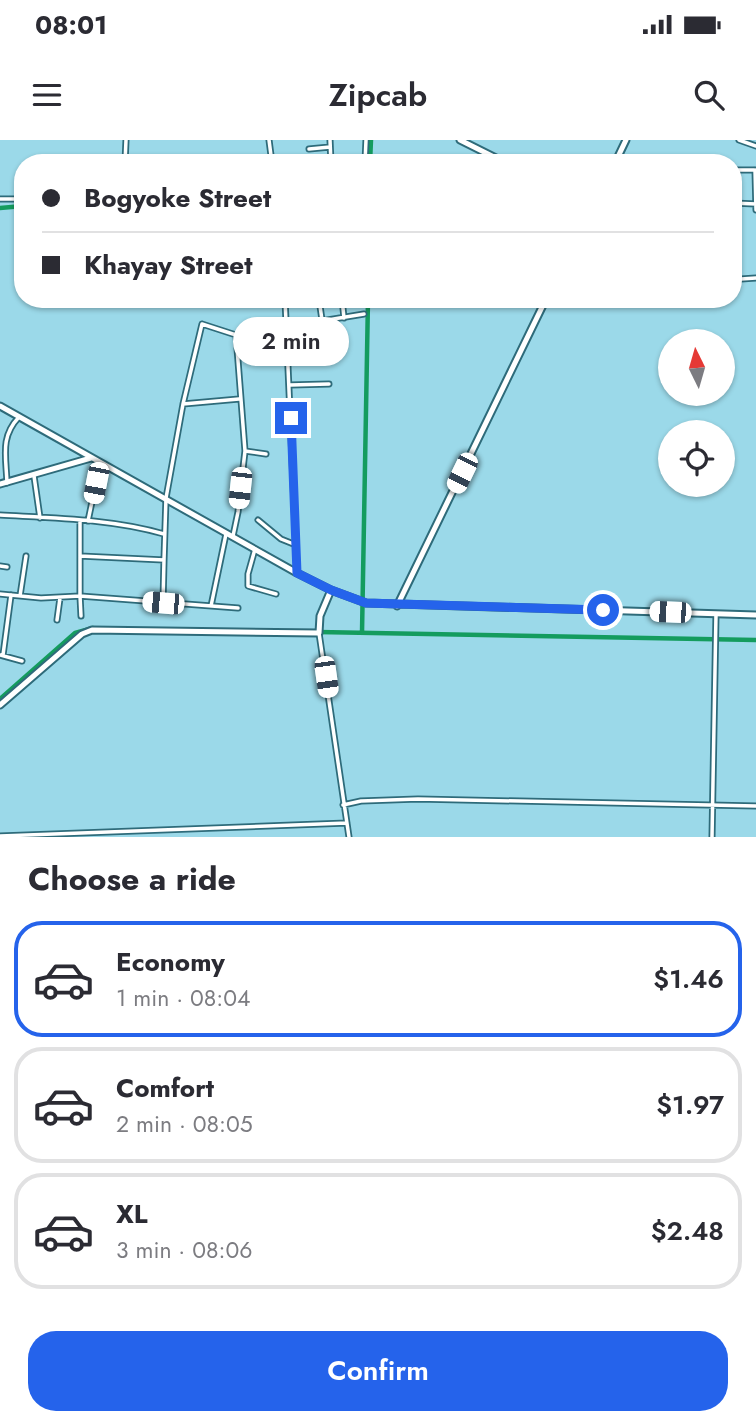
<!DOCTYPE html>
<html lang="en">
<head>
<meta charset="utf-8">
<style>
  body { margin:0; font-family:Jost,sans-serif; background:#f2f2f3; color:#2b2b33; height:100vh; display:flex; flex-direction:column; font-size:26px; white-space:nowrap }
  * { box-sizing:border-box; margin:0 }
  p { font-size:23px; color:#7c7c81 }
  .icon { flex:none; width:38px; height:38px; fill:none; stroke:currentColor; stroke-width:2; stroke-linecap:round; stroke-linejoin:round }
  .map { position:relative; height:697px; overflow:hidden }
  .side { display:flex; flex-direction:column; background:#fff; flex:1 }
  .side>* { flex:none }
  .top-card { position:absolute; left:14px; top:14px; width:728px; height:154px; border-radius:28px; box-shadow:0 2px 5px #0004; display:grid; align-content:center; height:154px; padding:0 28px; background:#fff }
  .needle { width:46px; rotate:355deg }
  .controls { position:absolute; left:658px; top:189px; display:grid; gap:14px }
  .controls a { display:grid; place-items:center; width:77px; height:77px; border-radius:50%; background:#fff; box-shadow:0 2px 5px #0004; font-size:35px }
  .end { position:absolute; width:32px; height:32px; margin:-16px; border:9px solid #2563eb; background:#fff; box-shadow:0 0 0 4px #fff }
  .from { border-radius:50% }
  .bubble { position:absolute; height:49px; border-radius:24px; background:#fff; box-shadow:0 2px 5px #0004; font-size:23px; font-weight:600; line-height:49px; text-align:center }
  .car { position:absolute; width:21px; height:42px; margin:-21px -10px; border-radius:9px; box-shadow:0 0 5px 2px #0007; background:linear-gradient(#fff 24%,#345 0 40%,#fff 0 76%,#345 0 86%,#fff 0) }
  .top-card b { display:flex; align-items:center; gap:24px; height:66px; font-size:26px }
  .top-card b+b { border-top:2px solid #e1e1e2 }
  .top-card i { width:18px; height:18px; background:#2b2b33 }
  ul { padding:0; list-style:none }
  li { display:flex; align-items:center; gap:21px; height:116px; margin:0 14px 10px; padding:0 14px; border:4px solid #e1e1e2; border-radius:28px }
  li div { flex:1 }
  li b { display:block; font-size:26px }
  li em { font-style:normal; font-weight:600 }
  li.current { border-color:#2563eb }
  li>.icon { width:63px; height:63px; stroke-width:1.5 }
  h2 { padding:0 28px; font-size:32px; line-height:84px }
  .action { display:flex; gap:14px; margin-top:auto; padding:14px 28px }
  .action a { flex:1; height:80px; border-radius:28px; background:#2563eb; color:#fff; font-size:28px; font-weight:600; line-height:80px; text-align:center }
  .status { display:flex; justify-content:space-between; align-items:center; height:49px; padding:0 35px; background:#fff; direction:ltr }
  .status svg { height:19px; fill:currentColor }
  header { display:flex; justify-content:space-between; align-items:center; height:91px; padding:0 28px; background:#fff; font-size:32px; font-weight:600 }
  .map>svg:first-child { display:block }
</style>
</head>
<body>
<div class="status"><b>08:01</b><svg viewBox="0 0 49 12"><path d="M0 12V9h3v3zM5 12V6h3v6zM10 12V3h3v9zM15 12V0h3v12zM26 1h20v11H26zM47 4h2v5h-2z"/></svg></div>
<header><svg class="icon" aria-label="menu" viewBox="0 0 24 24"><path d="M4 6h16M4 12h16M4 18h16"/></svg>Zipcab<svg class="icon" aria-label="search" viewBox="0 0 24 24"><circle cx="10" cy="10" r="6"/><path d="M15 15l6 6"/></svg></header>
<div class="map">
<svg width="756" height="697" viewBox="0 0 756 697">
  <rect width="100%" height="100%" fill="#9bd9e9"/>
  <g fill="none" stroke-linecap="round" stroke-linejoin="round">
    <path stroke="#149c5e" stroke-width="4.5" d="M370,23L371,0
      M0,68L23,66
      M318,492L756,500
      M362,493L368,159
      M0,559L75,493L93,488"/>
    <g stroke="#2e6b7a" stroke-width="7">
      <path id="street" d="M269,0L272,23
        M330,0L331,23
        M739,0L756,6
        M309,9L330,7
        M125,23L126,0
        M365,23L366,0
        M736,30H754
        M755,30L756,70
        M0,59H23
        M733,63L756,64
        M741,139L756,138
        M285,159L297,433
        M319,159L322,180
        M342,159L344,178
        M290,245L329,244
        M183,264L239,259
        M245,311L266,314
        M34,336L40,378
        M7,343C6,316 0,297 19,277
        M0,375C53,378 114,379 164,394
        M258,380L281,399L296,405
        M88,381L100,323
        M233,396L238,372L245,311L236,195
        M255,409L248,434V446L276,454
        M80,416L164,420L166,358L183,264L202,184L236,195L364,174
        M0,426L7,427
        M0,454L41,458L80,456V382
        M20,456L26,416
        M163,462L164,420
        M211,466L226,394
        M81,476L80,456L238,468
        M57,480L60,458
        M319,493L349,697
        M0,515L22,521
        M3,515L11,455
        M343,665L361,661L418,659L756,666
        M0,696L347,683
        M712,697L716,474"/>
    </g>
    <g stroke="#2e6b7a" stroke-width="9">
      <path id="secondary" d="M460,0L506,23
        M615,23L626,0
        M0,266L297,433L331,450L366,463L756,475
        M0,344L91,318
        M397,466L546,159
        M319,493L320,476L331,450
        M0,565L82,494L92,490L319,493"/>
    </g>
    <use href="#street" stroke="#fff" stroke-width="3.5"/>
    <use href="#secondary" stroke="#fff" stroke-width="5"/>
  </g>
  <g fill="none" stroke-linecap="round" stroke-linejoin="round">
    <path stroke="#2563eb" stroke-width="9" d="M291,278L297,433L331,450L366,463L603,470"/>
  </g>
</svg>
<div class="controls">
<a><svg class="needle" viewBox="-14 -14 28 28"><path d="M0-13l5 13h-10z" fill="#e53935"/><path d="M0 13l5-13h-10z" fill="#7c7c81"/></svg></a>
<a><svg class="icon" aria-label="locate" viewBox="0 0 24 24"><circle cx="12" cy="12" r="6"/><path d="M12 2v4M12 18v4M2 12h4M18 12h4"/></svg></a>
</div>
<i class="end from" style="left:603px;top:470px"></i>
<i class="end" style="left:291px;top:278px"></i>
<div class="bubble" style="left:233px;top:177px;width:116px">2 min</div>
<i class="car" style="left:462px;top:333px;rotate:206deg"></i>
<i class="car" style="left:96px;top:343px;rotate:191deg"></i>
<i class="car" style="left:240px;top:348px;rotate:186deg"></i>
<i class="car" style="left:163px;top:463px;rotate:275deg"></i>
<i class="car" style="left:670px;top:472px;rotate:272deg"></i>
<i class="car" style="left:326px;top:537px;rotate:172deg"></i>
<div class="top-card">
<b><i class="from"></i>Bogyoke Street</b>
<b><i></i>Khayay Street</b>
</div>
</div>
<section class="side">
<h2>Choose a ride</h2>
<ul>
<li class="current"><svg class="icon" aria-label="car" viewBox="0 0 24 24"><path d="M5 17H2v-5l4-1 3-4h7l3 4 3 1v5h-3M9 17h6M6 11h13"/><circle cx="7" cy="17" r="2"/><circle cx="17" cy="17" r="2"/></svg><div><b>Economy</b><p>1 min · 08:04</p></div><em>$1.46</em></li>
<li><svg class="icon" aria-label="car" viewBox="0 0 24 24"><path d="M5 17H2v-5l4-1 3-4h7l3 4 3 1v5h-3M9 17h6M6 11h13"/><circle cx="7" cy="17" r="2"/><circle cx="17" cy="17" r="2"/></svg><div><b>Comfort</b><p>2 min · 08:05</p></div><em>$1.97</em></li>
<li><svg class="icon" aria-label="car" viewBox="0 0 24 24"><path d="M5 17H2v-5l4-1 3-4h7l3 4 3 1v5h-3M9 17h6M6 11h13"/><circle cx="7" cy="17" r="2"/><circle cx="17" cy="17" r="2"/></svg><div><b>XL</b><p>3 min · 08:06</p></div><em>$2.48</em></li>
</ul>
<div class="action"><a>Confirm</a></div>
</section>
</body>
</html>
